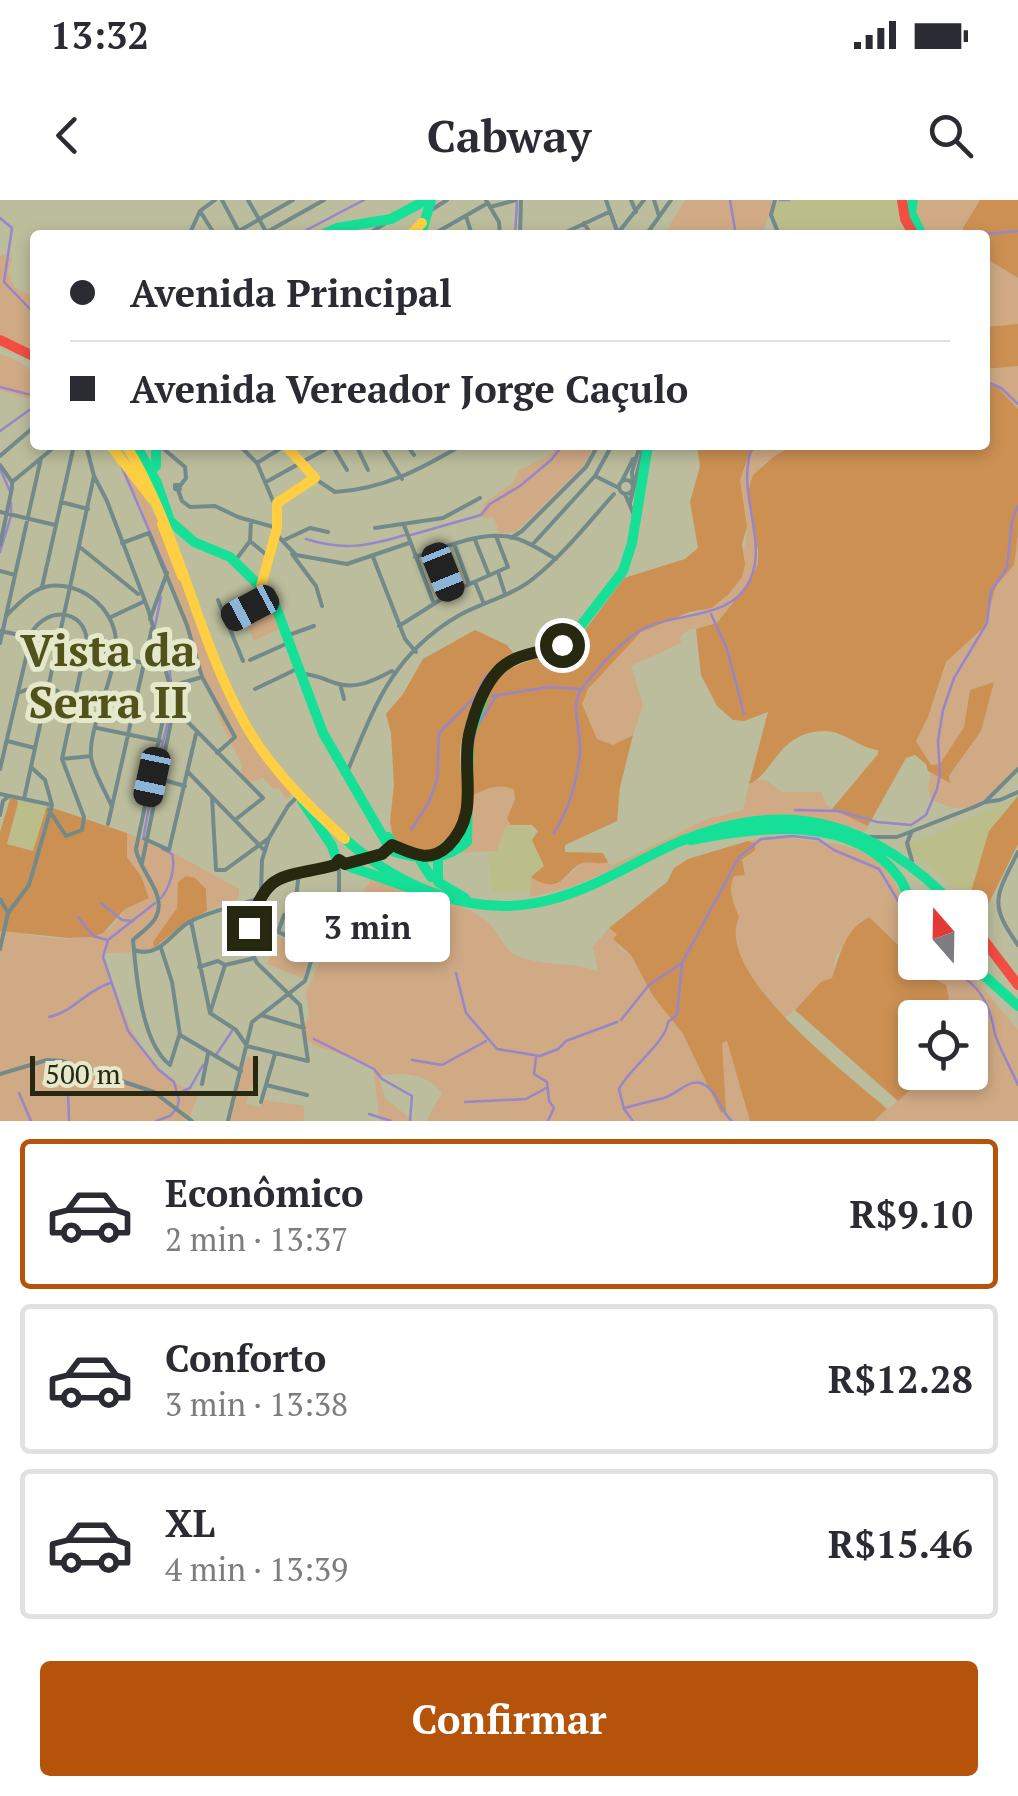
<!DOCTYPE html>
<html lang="pt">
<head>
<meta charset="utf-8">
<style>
  body { margin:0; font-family:"PT Serif",serif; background:#f7f7f7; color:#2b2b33; height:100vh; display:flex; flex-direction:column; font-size:38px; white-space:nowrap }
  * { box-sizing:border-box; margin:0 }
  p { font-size:32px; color:#7c7c81 }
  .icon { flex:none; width:55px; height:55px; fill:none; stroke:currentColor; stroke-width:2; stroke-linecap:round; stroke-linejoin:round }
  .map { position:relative; height:921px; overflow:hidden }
  .side { display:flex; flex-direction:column; background:#fff; flex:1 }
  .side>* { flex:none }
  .banner { position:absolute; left:30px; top:30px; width:960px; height:220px; border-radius:10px; box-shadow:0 5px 15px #0003; display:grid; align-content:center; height:220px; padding:0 40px; background:#fff }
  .needle { width:65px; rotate:340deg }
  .fabs { position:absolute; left:898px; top:690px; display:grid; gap:20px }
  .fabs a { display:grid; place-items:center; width:90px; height:90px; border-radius:10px; background:#fff; box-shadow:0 5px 15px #0003; font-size:50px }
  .scale { position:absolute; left:30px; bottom:25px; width:228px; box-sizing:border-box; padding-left:10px; border:5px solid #272810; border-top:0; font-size:28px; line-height:35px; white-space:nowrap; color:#272810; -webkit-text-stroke:8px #e6e8cb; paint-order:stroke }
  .end { position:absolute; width:45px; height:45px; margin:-22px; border:12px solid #272810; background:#fff; box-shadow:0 0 0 5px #fff }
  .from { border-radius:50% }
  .bubble { position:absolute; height:70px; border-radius:10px; background:#fff; box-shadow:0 5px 15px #0003; font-size:32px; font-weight:800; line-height:70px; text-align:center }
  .car { position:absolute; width:30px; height:60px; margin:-30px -15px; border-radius:12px; box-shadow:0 0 8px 2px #0007; background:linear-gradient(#222 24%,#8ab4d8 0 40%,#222 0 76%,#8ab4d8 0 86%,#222 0) }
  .banner b { display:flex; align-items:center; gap:35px; height:95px; font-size:38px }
  .banner b+b { border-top:2px solid #e1e1e2 }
  .banner i { width:25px; height:25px; background:#2b2b33 }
  ul { padding:18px 0 0; list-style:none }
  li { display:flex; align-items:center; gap:30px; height:150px; margin:0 20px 15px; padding:0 20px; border:5px solid #e1e1e2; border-radius:10px }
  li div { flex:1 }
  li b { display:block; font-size:38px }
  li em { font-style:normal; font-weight:800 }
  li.active { border-color:#b45309 }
  li>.icon { width:90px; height:90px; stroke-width:1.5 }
  .primary-button { display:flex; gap:20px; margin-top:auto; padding:20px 40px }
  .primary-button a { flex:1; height:115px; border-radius:10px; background:#b45309; color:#fff; font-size:40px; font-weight:800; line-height:115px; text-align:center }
  .status { display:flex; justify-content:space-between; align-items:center; height:70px; padding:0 50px; background:#fff; direction:ltr }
  .status svg { height:28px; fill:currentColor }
  header { display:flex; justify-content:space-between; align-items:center; height:130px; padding:0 40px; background:#fff; font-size:45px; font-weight:800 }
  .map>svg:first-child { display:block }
</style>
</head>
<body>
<div class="status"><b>13:32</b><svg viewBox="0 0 49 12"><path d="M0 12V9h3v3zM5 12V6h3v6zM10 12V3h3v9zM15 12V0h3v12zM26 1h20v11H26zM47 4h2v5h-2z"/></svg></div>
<header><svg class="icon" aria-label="back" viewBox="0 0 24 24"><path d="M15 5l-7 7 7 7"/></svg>Cabway<svg class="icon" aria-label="search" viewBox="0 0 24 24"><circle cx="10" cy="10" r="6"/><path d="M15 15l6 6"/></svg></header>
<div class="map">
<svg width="1018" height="921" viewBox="0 0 1018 921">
  <rect width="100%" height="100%" fill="#bbbd9c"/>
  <path fill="#bcbe8a" d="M778,0H898L899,18L907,35H810L807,32L781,35L772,19Z
    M1013,599L989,631L969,698L903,647Z
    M19,601L46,607L35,651L8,645Z
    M528,622L552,688L492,693L488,650L500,628Z"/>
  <path fill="#d0aa85" d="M685,0H776L761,35H664Z
    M919,0H980L963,28L964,35H925L914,12Z
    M5,54L12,60L8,72L15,88L35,97V151L0,135V56Z
    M985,58L1018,79V124L985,127Z
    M0,154L18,161L35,174V201L0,190Z
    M1018,166V209L997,187L985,184V169Z
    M559,245H593L585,264L516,332L499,333L494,317L483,318L480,313L486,302L513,283L519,270L551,255Z
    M757,245H794L762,264L753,329L758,363L742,394L717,423L711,427L690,429L680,437L681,443L631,466L643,505L633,535C624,536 622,544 612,545C591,546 585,515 582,500C593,482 631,436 650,427C670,418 715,411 727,396C739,382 747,343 747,324C747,309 738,295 740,279C742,266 750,256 757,245Z
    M119,255L164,330L229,500L295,591L286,599L279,588L273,589L263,578L249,583L242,575V565L222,525L141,312L143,310L116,256Z
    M1018,335V568C1004,582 985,605 964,608C953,610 941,603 931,600L928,588L931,573L949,582V577L981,531L993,482L970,490L964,527L940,564L931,565L916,541L928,517L946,462L984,427L996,386L1014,365Z
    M268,399L282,427L254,441L246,421L262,409L259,404Z
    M758,580H766L782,592H821L827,606L868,626L865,632C806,610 744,609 686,634C630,658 592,686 530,697L531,677L562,681L582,663L608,662L611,666L707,619L743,610L749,584Z
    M504,586L514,590L515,599L508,619L511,625L505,627L497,651L446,653L470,621L472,596L484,588Z
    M127,633L170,651L239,689V699L207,711C208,695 208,688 194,678L178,682L177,708L154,742V748L145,752L103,753C121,805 139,877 199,893L188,921H0V731C31,734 72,745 102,733C122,725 132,694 141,676L127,657Z
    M767,636C835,644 890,637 907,717C910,733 915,745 915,762L942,763L969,776L983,788L1018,830V921H874L929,873L970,872V818L942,817L943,809L949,798L946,785L915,769L869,717L861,720L836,756L832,778L785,818C763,791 723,755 739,717C734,704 727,690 734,676L745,675L741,663L747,657L752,641H748Z
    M372,678C408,691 451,697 483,718C499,729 502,751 520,757C545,766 572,762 598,771L593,747L609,728L618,734L619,748L631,755L653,796L683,834L712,894L722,884V843L727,841L750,921H426L442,893C423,871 405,874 378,875L385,898L413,921H380L373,866L313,845L306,839L305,825L309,817L306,792L324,753L320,751L324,737L345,743L353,730L345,720L353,700L358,701Z
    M277,736L311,751L303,778L267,764Z
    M247,856L260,861L246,904L260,907L264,900L304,906V921H230L235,886Z"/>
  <path fill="#cc9053" d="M980,0H1018V78L985,58V35H964L963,28Z
    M1018,124V166L985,169V127Z
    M985,184L997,187L1018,209V335L1014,365L996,386L984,427L946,462L928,517L916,541L931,565L940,564L964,527L970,490L994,482L981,531L949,576L950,583L928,571L926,564L915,555L906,558L868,626L832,609L878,554V550C859,548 844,531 825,531C778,531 774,574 749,584L768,512L744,521L733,520L717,506L701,475L696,429L717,423L751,380L758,363V351L748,292L753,275L773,257L794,245H985Z
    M697,245H757L747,260L740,280L747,326L742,344L745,364L742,377L729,394L712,408L690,412L641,432L588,489L582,504L597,539L613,545L633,535L620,587L617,621L565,645V652L603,653L608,662C600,665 590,661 583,663C565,668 563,698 531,677L544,666L532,640L538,631L532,625H511L507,619L515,599L514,590C501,582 484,589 472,596L474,528L494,483L506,470L576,442L624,378L685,359L698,348L690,302L700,266Z
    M475,430L507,445L515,455C488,465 459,528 460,555C461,603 477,618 432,654L413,653L401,647L393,637L390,622L394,585L391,533L386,514L403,494L423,459Z
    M1018,596V644L981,719L969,698L989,631Z
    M10,599H17L18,603L7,644L33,651L47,606L127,633V657L141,676L149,698L125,709L103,733L93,737L69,738L0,731V632Z
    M748,641L755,643V650L742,660L745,675L734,676C727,691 734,704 739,717C713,774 848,874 887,909L874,921H750L727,841L722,843L726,911L721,913L683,834L653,796L631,755L613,739L617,734L609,728L667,682L674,668L688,659Z
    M186,676L195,678L206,689L207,711L186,722L154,748L153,742L177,708L178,682Z
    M869,717L900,747L915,769L946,785L949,798L943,809L942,817L915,818V872L929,873L898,901L795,810L821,782L832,778C839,756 846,728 869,717Z"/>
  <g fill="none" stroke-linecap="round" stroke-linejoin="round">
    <path stroke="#9786ca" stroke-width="2.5" d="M730,0L736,35
      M780,0H789
      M0,18L12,28L4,82L35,114
      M297,35L364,0
      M515,35L517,3
      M975,35L1018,31
      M985,181L1001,188L1018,204
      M0,187L35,196
      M0,231L35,206
      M121,265L167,372
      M0,269L10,291
      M11,303V313
      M411,335L481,315L490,304L520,286L551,260L563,245
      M306,339C344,351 368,346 405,335
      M0,352L11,316
      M711,414L727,449L744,514
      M155,426L161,397
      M157,434L169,466L173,498
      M492,496L550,487L579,489
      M472,546L477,526L497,495
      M157,567L171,508
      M795,610L838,611L877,622L911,625L926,615L937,589L940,574L938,541L943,510L954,478L987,423L991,391L1007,368L1012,321L1018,306
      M471,611V584
      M411,630L429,602L437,580L439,533L476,496L485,477L505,461
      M554,633C569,609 577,581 580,553C582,532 568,504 583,487C599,468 620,441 643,429C677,411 731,421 750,380C769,339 734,291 753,245
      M143,639L153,586
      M161,698C170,687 176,667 172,654L162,649
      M101,703L122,720L133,721
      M155,703L108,740L103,757L128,831L158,869L174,882L179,900L177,908L170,916L156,921
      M381,708L428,747
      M78,717L93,736L107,740
      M941,762C976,783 988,795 995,834C997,843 1013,873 1018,885
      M456,773L466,813L497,849L540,856L558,849L566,841L617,822
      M49,817C72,813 85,791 110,783
      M621,820L649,785L682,763L739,657L761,639L792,636L818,639L834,650L879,669L900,704L907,732L915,744
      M314,839L374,869L382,879L412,896L410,921
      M216,855L232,831
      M536,857L534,874L547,882L549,901L554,908L548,921
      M412,860L442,865L486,841
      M68,892L69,921
      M19,893L31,921
      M179,893L190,888L203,865
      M465,902L526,899L548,887
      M625,908C638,904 652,901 664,898C680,893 692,873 709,888C720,898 720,911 732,921
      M369,914L391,921
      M633,921L624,909L619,889C629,868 666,843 668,822L677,815L682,765"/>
    <path stroke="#738a8b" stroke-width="4" d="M222,0L239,32
      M248,0L268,35
      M486,0L499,22L500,35
      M606,0L617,31
      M631,0L636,12
      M654,0L659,16
      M775,0L771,15L779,35
      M490,7L516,0
      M200,11L215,35
      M428,12L447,0
      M466,16L472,35
      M584,23L591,35
      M267,32L324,0
      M618,33L644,0
      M189,35L200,11L215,0
      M232,35L293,0
      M367,35L387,22
      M432,35L488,3
      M520,35L521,0
      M560,35L609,12
      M646,35L671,0
      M159,245L185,267L186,278L180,286
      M239,245L257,263L276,308
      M332,245L347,270
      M356,245L368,270
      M381,245L402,279
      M407,245L414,255
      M0,256L35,226
      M257,263L286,245
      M0,265L12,282V288L0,345
      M94,276L107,301L148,409L170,486L136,649C138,670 168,694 156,717C152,726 140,733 133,740L134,750C159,759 170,734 189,722C211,710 235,707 259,698
      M595,276L617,287
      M317,280L335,292C384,289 421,269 462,245
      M619 287a7 7 0 1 1 14 0a7 7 0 1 1-14 0Z
      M622,281L633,259
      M12,282L57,245
      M266,282L333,245
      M175,285H179L180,289H175Z
      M633,285L632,272L640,245
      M178,290L182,301L190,307L215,306L238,317L277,328
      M625,294L635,317
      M61,302L88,309
      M630,303L644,245
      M0,312L55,325
      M404,325L434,404
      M375,328L443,318L480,298
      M276,334L296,355L347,364L409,343
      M511,338L522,331L586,267L598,245
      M284,340L310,328L328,332
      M475,340L489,375
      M250,341L269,357
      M122,343L149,333L187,425L202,477L235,537L217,553
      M532,345L595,276L612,245
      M455,346L469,384
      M81,348L138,394
      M434,351L452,393
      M292,354L316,386L322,406
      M373,357L405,439L416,452
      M415,357C440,349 476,333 503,336C522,337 540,350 556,359
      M235,361L250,341L251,321
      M0,371L15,375
      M498,372L505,394
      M475,382L484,404
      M42,387L74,245
      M218,400L243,461
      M7,415C18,404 30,391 45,387C78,379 115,407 116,442C117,473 88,528 91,557C93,572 106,592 112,607
      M111,417L143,402
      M150,419L167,373
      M226,420L267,393
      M399,426L456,390L508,367L496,336
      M0,431L30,437
      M286,436L314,426
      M0,443L41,258
      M86,450L144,463
      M250,460L288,443
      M302,474C315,474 323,479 335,483C356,490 373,481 392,471
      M340,484L344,499
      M255,489L299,468
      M18,493C41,482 60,484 71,509
      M173,507L263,598L235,620
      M97,528L160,541
      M7,541L35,548
      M62,559L91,556
      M0,569L32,432C47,407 84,408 87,441L62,559L84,617L82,630L66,636L49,610
      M348,570C375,505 393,454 458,416C483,402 512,396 534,378C564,354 589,322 614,294
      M188,572L265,651
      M156,578L185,586
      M0,594L52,605L45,580L31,567
      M212,597L216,670H225L269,638
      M24,599L94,276L86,245
      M985,602L1000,600L1018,592
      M0,615L3,601L9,596
      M108,624L152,428
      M911,633L907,643L912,661
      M869,637H897L974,607L985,602L1018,569
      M145,639L169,650L196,534
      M1018,652C996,696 988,703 1018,745
      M142,663L174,507L175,485L202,477
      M299,673L294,713L284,715L278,732L315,748
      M261,692L284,675L335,665
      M0,699L8,713
      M191,721L210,813L236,830L247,846L308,861L300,805L257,763L247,743L248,731L261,692L262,660L269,638L288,606L299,595
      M161,748L172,782L180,835L241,871
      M0,749L8,713L29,685L52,605
      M134,750C137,784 143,844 170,865L179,836
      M199,767L218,761L225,765L251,759
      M210,813L225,765
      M261,815L304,828
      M0,874L47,860L62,861L154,892L192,921
      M202,884L208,854
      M266,885L307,895
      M261,902L275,854
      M228,921L252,822L305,781L318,738L339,708V670"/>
    <path stroke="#16e098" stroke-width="10" d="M913,0L911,13L922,35
      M321,35L337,28L391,19L426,0
      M421,35L431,0
      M136,245L157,283L170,321L194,342L230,357L273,399L323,533L389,647
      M150,270L156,266V245
      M302,601L332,646L337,661
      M388,637L396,647L414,655
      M345,639C399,687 475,720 549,700C594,689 632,663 674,644C787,595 874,621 957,708
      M691,640C759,627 854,613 900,679C907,689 910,703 915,715
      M395,652C422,660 445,661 467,642L469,538L488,483L509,461L569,441L623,371L632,343L648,245
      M436,655L456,637L466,619
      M438,655V682L465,698
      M420,660L431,677
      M345,665L416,690
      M961,762L987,778L1018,806"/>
    <path stroke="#ffcf43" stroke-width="10" d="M410,35L422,23
      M110,245L152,299
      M126,245C179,332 195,433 244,522C269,567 307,605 345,639
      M162,324L182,376
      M261,386L277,328V303L315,278L285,245"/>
    <path stroke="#f24e42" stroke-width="10" d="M902,0L905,19L914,35
      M0,140L35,157
      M970,722L1018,785"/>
    <path stroke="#738a8b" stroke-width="4" d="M352,661L379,654"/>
  </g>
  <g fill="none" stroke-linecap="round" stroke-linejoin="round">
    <path stroke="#272810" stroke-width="12" d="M249,728C267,668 282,679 335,665L339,660L345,664L382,654L392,645C412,653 429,664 448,646C481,613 461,575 469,535C474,514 483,487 498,471C514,453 541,453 562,445"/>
  </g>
  <g text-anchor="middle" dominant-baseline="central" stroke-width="10" stroke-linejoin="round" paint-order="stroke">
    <g font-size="45" font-weight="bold" fill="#52531a" stroke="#e6e8cb">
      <text x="108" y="449">Vista da<tspan x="108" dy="52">Serra II</tspan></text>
    </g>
  </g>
</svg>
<div class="fabs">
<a><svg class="needle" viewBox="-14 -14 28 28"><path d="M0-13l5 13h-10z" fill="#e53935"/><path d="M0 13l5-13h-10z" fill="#7c7c81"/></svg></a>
<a><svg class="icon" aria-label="locate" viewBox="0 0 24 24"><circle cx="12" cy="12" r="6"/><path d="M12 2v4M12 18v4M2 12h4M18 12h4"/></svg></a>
</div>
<div class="scale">500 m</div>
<i class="end from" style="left:562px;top:445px"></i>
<i class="end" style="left:249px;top:728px"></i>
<div class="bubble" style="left:285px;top:692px;width:165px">3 min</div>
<i class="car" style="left:443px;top:372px;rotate:158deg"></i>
<i class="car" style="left:250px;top:408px;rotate:242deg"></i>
<i class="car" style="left:152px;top:577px;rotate:192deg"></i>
<div class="banner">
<b><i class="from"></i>Avenida Principal</b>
<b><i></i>Avenida Vereador Jorge Caçulo</b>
</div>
</div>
<section class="side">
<ul>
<li class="active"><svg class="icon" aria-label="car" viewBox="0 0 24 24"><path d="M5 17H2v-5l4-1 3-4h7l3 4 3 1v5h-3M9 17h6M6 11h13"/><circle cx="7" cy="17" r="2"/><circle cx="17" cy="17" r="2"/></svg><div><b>Econômico</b><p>2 min · 13:37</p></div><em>R$9.10</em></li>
<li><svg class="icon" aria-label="car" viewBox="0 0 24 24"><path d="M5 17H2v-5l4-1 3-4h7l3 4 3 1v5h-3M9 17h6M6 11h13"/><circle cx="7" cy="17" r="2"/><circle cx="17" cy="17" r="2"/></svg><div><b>Conforto</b><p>3 min · 13:38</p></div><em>R$12.28</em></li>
<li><svg class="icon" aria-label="car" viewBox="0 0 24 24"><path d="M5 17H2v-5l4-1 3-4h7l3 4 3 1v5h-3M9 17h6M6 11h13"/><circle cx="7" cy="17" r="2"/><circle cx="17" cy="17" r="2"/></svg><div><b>XL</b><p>4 min · 13:39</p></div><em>R$15.46</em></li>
</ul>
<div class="primary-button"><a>Confirmar</a></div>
</section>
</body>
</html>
